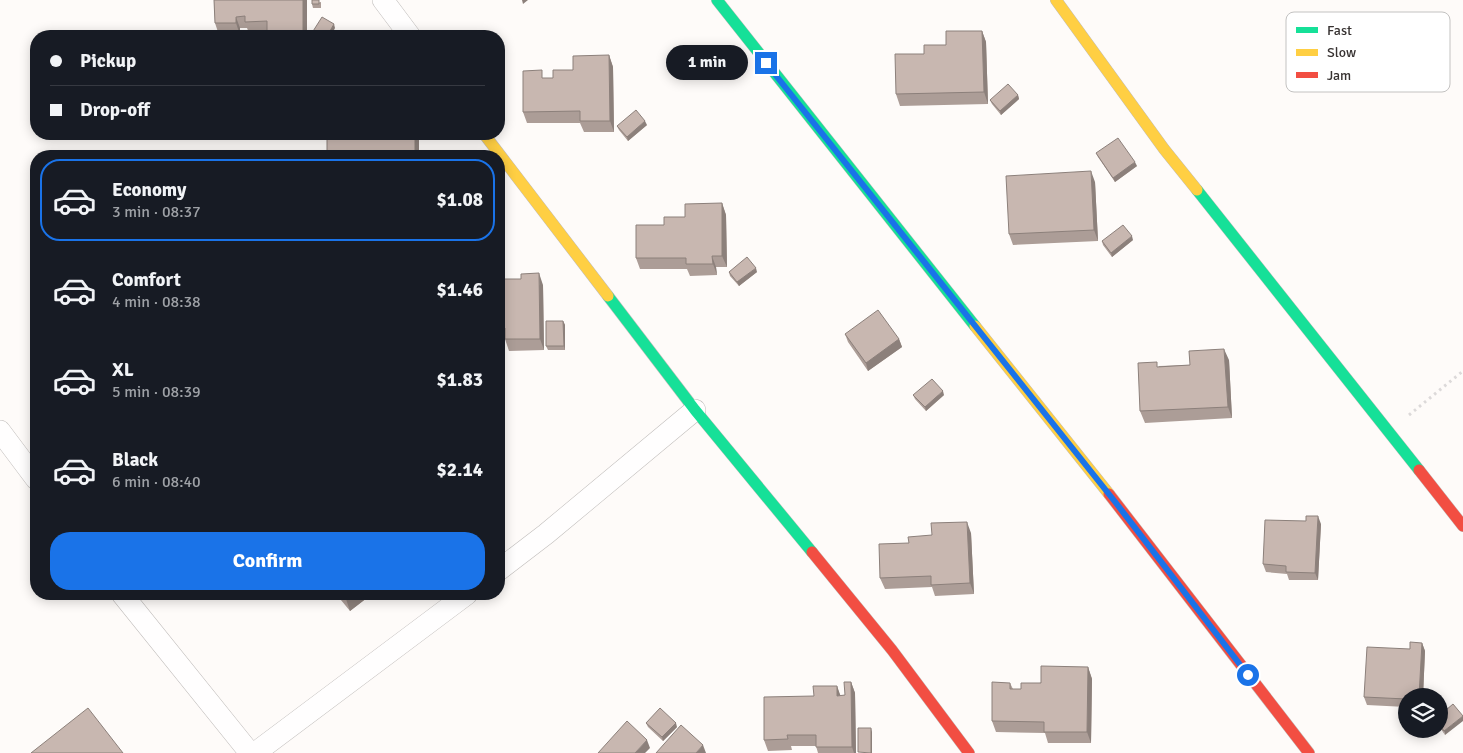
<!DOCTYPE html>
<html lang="en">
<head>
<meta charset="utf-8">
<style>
  body { margin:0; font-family:Signika,sans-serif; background:#20242c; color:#f1f3f6; height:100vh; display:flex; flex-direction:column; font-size:19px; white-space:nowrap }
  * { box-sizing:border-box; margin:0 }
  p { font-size:16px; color:#9ea1a6 }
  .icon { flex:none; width:28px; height:28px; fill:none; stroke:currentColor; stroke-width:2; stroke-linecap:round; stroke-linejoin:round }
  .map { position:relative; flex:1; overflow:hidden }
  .details { position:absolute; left:30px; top:150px; width:475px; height:450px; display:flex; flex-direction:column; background:#171b24; border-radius:20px; box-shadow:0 2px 12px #0003 }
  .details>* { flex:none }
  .banner { position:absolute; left:30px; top:30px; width:475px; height:110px; border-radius:20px; box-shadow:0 2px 12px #0003; display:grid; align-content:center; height:110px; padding:0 20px; background:#171b24 }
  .buttons { position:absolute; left:1398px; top:688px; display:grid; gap:10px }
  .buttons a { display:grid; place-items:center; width:50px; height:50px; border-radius:50%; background:#171b24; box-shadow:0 2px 12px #0003; font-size:25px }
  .end { position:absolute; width:22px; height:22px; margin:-11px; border:6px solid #1a73e8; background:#fff; box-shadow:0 0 0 2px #fff }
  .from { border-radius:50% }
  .bubble { position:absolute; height:35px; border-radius:18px; background:#171b24; box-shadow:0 2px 12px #0003; font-size:16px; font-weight:800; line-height:35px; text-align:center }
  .banner b { display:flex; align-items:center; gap:18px; height:48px; font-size:19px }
  .banner b+b { border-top:1px solid #363941 }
  .banner i { width:12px; height:12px; background:#f1f3f6 }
  ul { padding:9px 0 0; list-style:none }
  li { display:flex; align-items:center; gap:15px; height:82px; margin:0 10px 8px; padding:0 10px; border:2px solid transparent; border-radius:20px }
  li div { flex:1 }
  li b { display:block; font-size:19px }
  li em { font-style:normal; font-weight:800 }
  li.selected { border-color:#1a73e8 }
  li>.icon { width:45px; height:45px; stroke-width:1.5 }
  .primary-button { display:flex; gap:10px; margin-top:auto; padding:10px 20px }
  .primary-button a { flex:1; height:58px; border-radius:20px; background:#1a73e8; color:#fff; font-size:20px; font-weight:800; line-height:58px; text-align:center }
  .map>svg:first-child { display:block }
</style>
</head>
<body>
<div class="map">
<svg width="1463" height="753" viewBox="0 0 1463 753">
  <rect width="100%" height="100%" fill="#fefbf9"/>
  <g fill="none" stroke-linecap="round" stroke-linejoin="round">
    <g stroke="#c0bdbb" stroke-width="22">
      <path id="street" d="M383,0L410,36
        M0,431L36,479
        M499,570L546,534L695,410
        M122,594L250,753
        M255,753L467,594"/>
    </g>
    <g stroke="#c0bdbb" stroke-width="12">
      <path id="fast" d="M717,0L975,326
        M1197,190L1419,470
        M608,296L695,410L812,552"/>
    </g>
    <g stroke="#c0bdbb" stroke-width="12">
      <path id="slow" d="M1056,0L1164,149L1197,190
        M484,134L608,296
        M975,326L1109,494"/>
    </g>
    <g stroke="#c0bdbb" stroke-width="12">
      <path id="jam" d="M1419,470L1463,526
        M1109,494L1309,753
        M812,552L892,650L969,753"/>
    </g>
    <path stroke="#dcd9d9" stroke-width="3" stroke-dasharray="2.5 4" stroke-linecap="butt" d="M1409,415L1463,371"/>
    <use href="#street" stroke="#fffefe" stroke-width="21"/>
    <use href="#fast" stroke="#16e098" stroke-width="11"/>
    <use href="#slow" stroke="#ffcf43" stroke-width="11"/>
    <use href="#jam" stroke="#f24e42" stroke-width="11"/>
  </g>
  <path fill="#ac9d97" d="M214,0H307V36H269L267,33H249L247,28H240V35H219L215,23Z
    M321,2V8H313L312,4Z
    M982,31L986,42L988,104L900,106L896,94L946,45Z
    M609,55L613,67L614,132H584L580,123H527L523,112L545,78H553Z
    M1018,95L1019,99L1001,115L992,104L990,100Z
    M647,125L628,141L619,130L617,126Z
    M1096,153L1137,166L1115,182L1098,157Z
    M1095,182L1098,241L1013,245L1009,234Z
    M722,203L726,215L727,267H716L717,275L690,276L687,269H640L636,258L685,217Z
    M1133,240L1112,257L1103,245L1102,241Z
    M729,272H757L739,286L730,276Z
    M543,285L544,350L509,351L505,339H499V288Z
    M563,321L565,325V350H548L546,346Z
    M845,334L899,339L902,347L868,371L848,342Z
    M1229,360L1232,418L1145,423L1140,411L1159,366L1190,365Z
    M913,395H944L926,411L915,399Z
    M1321,524L1318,580H1289L1287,574L1266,572L1263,564Z
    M971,533L974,594L935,596L932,587L885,589L880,578L909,543Z
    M336,594H372L350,611Z
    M1422,643L1425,651L1423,696H1406V707L1367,705L1364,697L1410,649Z
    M1088,667L1092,679L1091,743H1048L1045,733L996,732L992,721L1010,683L1013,689H1021Z
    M851,682L855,693L856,753H818L816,746H791L792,750L768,751L764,740L814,696L837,686L840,696L845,695Z
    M1439,716L1445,735L1439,726Z
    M646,723L677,727L663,741L648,727Z"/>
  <path fill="#8c807b" d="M303,0H307V36H305L303,31Z
    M522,0H528L523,4Z
    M236,17L240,28V35L236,23Z
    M334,24L335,28L331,36H327Z
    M982,31L986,42L988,104L984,92Z
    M609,55L613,67L614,132L610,121Z
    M1018,95L1019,99L1001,115L1000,111Z
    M645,121L647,125L628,141L627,137Z
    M415,134H419V156H415Z
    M1135,162L1137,166L1115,182L1113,178Z
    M1091,171L1095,182L1098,241L1094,230Z
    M722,203L726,215L727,267L722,256Z
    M1132,236L1133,240L1112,257L1111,253Z
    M712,256L716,267L717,275L713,264Z
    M756,268L757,272L739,286L737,282Z
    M539,273L543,285L544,350L540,339Z
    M563,321L565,325V350L564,346Z
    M899,339L902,347L868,371L866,363Z
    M1224,349L1229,360L1232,418L1228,407Z
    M943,391L944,395L926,411L925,407Z
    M1318,516L1321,524L1318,580L1315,573Z
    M967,522L971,533L974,594L970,583Z
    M353,594H372L350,611L346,599Z
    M1422,643L1425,651L1423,696H1419Z
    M1088,667L1092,679L1091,743L1087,732Z
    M851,682L855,693L856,753H854L852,747Z
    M837,686L841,697L837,696Z
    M1463,716V721L1445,735L1444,731Z
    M676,723L677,727L663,741L662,737Z
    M871,728L872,732V753H871Z
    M647,740L650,748L645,753H635Z
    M703,745L706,753H696Z"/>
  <path fill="#c8b7b0" stroke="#8c807b" d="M214,0H303V31L267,32V21L245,22V16L236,17V23H215Z
    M312,0H319V4H312Z
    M322,17L334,24L327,36H310Z
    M946,31H982L984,92L896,94L895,54H924V45H946Z
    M609,55L610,121H580V111L523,112V71L542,70V78H553V70H573V56Z
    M1008,84L1018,95L1000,111L990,100Z
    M636,110L645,121L627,137L617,126Z
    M327,134H415V156H327Z
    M1118,138L1135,162L1113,178L1096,153Z
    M1091,171L1094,230L1009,234L1006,176Z
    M722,203V256H712L713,264H686V258H636V225H664V217H685V204Z
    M1123,225L1132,236L1111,253L1102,241Z
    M747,257L756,268L737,282L729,272Z
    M539,273L540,339H505V328H499V288H503V279H521V274Z
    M878,310L899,339L866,363L845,334Z
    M546,321H563L564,346H546Z
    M1224,349L1228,407L1140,411L1138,363L1157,362V367L1190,365L1189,351Z
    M932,379L943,391L925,407L913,395Z
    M1306,516H1318L1315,573L1286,572V566L1263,564L1265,520L1306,521Z
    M967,522L970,583L931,585V576L880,578L879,544L909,543L908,537L932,535L931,523Z
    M341,594H353L346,599Z
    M1410,642L1422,643L1419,696H1406V699L1364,697L1367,647L1410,649Z
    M1041,666L1088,667L1087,732H1044V722L992,721V682L1010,683V689H1021V683H1041Z
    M844,682H851L852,747H816V735H787L788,739L764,740V697L814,696L813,686H837V696L845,695Z
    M1453,704L1463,716L1444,731L1439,724V716Z
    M88,708L123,753H31Z
    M660,708L676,723L662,737L646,723Z
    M627,721L647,740L635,753H598Z
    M681,725L703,745L696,753H656Z
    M858,728H871V753L858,752Z"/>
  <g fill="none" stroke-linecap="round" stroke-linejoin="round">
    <path stroke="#1a73e8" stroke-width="6" d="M766,63L1116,503L1248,675"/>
  </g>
  <rect x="1286" y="12" width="164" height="80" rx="8" fill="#fff" stroke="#c3c2c1" stroke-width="1"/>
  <rect x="1296" y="27" width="22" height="6" fill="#16e098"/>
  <rect x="1296" y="49" width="22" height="7" fill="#ffcf43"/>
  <rect x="1296" y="72" width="22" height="6" fill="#f24e42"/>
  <g font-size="14" fill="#373231">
    <text x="1327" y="35">Fast</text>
    <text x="1327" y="57">Slow</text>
    <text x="1327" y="80">Jam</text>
  </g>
</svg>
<div class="buttons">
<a><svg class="icon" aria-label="layers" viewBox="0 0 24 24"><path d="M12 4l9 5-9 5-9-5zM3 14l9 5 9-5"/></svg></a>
</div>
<i class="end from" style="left:1248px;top:675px"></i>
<i class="end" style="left:766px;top:63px"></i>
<div class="bubble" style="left:666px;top:45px;width:82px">1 min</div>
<div class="banner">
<b><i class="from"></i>Pickup</b>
<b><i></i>Drop-off</b>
</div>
<section class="details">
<ul>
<li class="selected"><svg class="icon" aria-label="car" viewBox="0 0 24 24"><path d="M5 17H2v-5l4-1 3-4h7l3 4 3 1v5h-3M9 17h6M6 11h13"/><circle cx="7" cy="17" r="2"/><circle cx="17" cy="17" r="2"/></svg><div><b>Economy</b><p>3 min · 08:37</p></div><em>$1.08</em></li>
<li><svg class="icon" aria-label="car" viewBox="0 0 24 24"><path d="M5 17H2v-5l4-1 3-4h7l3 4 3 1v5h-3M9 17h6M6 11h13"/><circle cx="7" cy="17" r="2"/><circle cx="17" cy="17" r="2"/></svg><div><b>Comfort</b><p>4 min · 08:38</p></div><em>$1.46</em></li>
<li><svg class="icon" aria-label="car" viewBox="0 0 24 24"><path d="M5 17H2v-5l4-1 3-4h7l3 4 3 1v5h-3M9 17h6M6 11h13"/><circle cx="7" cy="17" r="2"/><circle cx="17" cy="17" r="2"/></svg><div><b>XL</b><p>5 min · 08:39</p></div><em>$1.83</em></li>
<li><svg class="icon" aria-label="car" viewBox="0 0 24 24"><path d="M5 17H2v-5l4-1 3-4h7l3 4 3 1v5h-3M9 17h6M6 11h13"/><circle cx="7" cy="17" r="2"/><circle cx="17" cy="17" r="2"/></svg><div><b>Black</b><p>6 min · 08:40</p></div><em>$2.14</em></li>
</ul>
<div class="primary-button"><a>Confirm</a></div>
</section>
</div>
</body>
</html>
